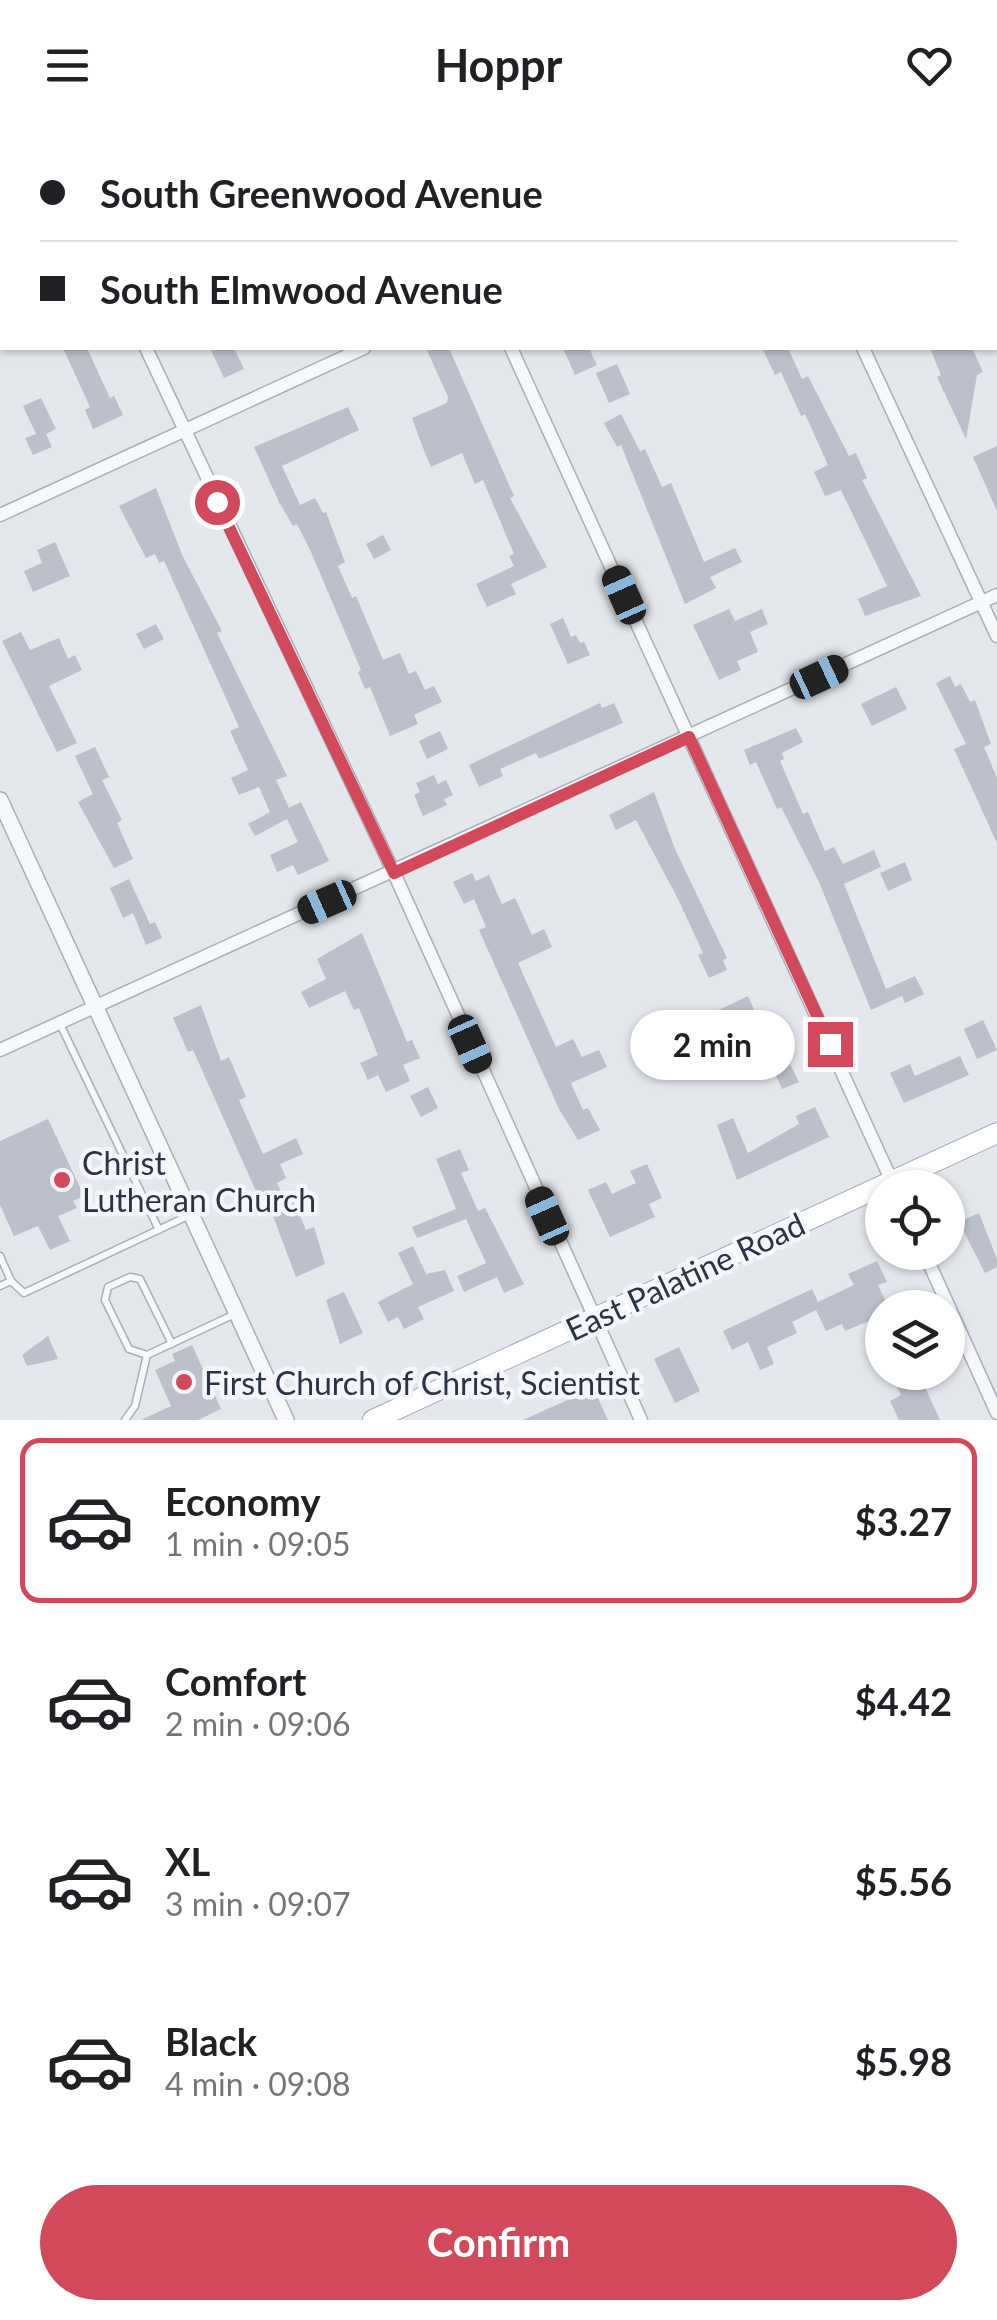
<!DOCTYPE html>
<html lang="en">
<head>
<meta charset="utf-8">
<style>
  body { margin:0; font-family:Lato,sans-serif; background:#f2f2f2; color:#202124; height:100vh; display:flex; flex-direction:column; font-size:38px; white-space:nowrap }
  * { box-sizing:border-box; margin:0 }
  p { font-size:32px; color:#757577 }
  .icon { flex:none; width:55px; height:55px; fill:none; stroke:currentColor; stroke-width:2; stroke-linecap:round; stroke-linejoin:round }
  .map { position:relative; height:1290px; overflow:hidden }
  .details { display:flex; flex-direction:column; background:#fff; flex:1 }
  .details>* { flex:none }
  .guide { position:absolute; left:0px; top:0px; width:998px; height:220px; box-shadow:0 2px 8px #0004; display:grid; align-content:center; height:220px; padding:0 40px; background:#fff }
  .controls { position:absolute; left:865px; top:1040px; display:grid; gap:20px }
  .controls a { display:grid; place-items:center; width:100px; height:100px; border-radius:50%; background:#fff; box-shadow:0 2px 8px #0004; font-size:50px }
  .end { position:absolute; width:45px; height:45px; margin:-22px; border:12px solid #d1495b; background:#fff; box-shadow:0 0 0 5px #fff }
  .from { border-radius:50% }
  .bubble { position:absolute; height:70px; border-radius:35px; background:#fff; box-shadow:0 2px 8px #0004; font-size:32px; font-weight:700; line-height:70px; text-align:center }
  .car { position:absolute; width:30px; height:60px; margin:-30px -15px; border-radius:12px; box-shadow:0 0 8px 2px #0007; background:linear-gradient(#222 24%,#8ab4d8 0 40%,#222 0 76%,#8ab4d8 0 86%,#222 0) }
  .guide b { display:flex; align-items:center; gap:35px; height:95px; font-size:38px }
  .guide b+b { border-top:2px solid #e0e0e0 }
  .guide i { width:25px; height:25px; background:#202124 }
  ul { padding:18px 0 0; list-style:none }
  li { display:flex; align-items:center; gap:30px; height:165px; margin:0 20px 15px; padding:0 20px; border:5px solid transparent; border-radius:20px }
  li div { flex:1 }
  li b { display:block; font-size:38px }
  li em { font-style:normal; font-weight:700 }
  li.active { border-color:#d1495b }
  li>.icon { width:90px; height:90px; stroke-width:1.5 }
  .action { display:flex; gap:20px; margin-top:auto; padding:20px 40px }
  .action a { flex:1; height:115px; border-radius:60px; background:#d1495b; color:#fff; font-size:40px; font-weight:700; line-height:115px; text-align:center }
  header { display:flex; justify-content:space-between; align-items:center; height:130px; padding:0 40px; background:#fff; font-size:45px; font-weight:700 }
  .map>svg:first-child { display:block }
</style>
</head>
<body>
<header><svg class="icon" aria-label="menu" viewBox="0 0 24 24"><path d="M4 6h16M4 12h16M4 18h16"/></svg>Hoppr<svg class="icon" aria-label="heart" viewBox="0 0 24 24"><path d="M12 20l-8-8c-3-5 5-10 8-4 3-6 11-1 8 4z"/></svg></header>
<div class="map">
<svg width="997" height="1290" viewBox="0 0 997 1290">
  <rect width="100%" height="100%" fill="#e4e7ec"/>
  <path fill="#bbc0ca" d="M63,218H87L110,268L114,266L123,285L93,299L85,280L90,277Z
    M210,218H234L244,239L224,248Z
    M426,218H449L514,366L510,368L547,437L511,454L516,464L487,477L476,454L514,436L509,426L514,424L483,350L475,354L462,323L431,337L423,318L412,288L447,273L448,267Z
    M563,218H589L597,235L575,245Z
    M762,218H788L802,249L808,246L849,326L856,323L867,348L862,350L921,466L865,486L858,469L887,456L841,360L825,366L814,342L828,335L805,284L801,286L781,242L775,245Z
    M930,218H972L983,242L977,245L966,309L937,247L941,245Z
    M617,234L630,264L609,273L596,243Z
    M41,268L56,299L46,304L52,317L33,325L25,308L36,304L23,276Z
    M348,277L359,300L282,336L300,375L315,368L323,383L326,382L345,432L338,436L352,468L356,466L383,530L400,523L409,544L416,541L425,560L434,556L442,572L414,585L418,594L390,606L370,557L365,559L358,542L361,540L311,422L297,394L293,396L279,372L254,317Z
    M621,284L640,321L645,319L662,357L671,353L704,432L735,418L742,432L710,447L716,458L685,474L621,315L617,317L604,293Z
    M997,316V381L973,327Z
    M156,358L183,427L222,501L217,503L287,646L276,650L289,678L301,672L329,731L298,745L293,735L277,742L270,725L298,712L287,689L255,706L248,694L270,682L259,657L239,665L231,648L248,640L230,601L239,597L164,431L159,433L155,424L146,428L119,376Z
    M383,405L391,420L374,429L366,414Z
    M55,412L70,446L33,462L24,441L42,433L37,420Z
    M729,479L735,491L762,479L768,494L750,502L758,522L737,531L741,540L719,550L693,495Z
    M563,488L571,507L576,505L580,513L584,512L590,525L568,534L550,494Z
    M156,494L164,509L144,519L136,504Z
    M21,502L30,520L59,508L68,529L75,525L82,540L49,556L77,613L57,622L2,511Z
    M950,546L955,557L961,554L970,572L975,570L991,614L984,617L997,648V713L954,619L966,614L936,553Z
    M896,557L907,579L872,596L861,574Z
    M600,573L602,578L614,573L623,593L539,629L536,623L500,639L503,646L479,657L469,635Z
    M796,598L803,612L782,623L784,629L780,631L803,684L808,682L825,721L834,717L843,734L874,720L881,737L844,754L886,859L915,846L924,864L905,873L902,866L871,880L819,752L781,677L777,679L756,632L750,635L744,620Z
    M440,601L448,619L427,629L419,611Z
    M95,617L109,647L102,650L122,690L117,693L133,729L114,738L78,672L93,664L75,626Z
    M434,645L438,654L446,650L453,665L444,669L447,675L423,686L414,665L420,662L416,653Z
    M654,662L675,719L727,828L723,830L727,840L709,848L698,825L703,823L678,769L636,690L616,700L609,685Z
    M905,732L912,750L888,761L880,743Z
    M472,743L476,751L489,745L502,774L515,768L532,805L544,799L552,817L518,833L556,917L573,909L582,927L599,920L607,937L571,953L583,980L588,978L600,1000L578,1010L559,979L479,800L486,797L474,769L464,774L453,752Z
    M129,749L150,794L155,792L162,808L146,815L133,783L123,788L110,758Z
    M362,803L407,912L412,910L420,928L403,935L410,951L386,962L378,945L368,950L360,933L378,925L359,878L354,880L345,861L309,878L301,862L326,849L317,829Z
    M748,866L773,924L754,933L737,897L718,906L708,885Z
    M201,875L221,931L229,927L246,967L239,970L263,1024L296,1008L303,1024L280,1034L286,1048L277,1053L287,1075L294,1072L306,1100L314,1097L325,1134L296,1147L265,1065L259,1068L193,920L188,922L173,888Z
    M983,890L997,920L977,929L964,899Z
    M960,926L969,945L904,973L890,943L910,934L915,946Z
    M790,934L799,952L782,959L774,941Z
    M428,957L438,978L421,987L410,966Z
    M815,977L829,1007L737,1050L717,995L733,988L748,1023L799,994L796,986Z
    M48,989L84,1066L73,1071L77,1078L58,1086L70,1111L50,1120L38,1096L14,1106L0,1075V1011Z
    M460,1019L469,1040L461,1043L478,1081L485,1078L524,1154L504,1163L497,1147L464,1162L457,1146L486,1133L466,1089L417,1108L412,1097L456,1079L436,1029Z
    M647,1034L662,1068L649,1074L655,1087L610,1107L588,1060L606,1052L612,1064L636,1053L630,1041Z
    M979,1083L997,1129V1137L985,1143L959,1092Z
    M413,1116L426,1144L445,1140L454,1161L418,1177L424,1189L404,1199L398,1187L388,1192L378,1172L413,1154L398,1123Z
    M877,1131L887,1152L878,1155L889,1178H882V1220L869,1191L845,1201L842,1194L826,1201L816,1180L792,1192L797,1203L767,1217L774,1234L760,1240L748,1212L732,1220L723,1201L812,1159L818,1172L854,1155L848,1144Z
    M344,1162L363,1203L340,1214L326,1170Z
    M48,1206L58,1229L27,1236L22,1225Z
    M192,1215L221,1279L198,1290H141L171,1276L155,1240L175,1231L172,1224Z
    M679,1217L700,1261L675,1273L654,1229Z
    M890,1242H918L940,1290H899L890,1271L901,1265Z
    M593,1257L608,1290H523L572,1268Z"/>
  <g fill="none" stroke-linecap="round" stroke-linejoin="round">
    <g stroke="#a9aeb7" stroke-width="9">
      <path id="service" d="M60,894L159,1100
        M0,1126L11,1151L0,1156
        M11,1151L24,1163L190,1085
        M172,1214L140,1149L130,1147L108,1157L105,1170L129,1219L147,1225L235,1184
        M125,1290L135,1276L147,1225"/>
    </g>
    <g stroke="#a9aeb7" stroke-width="15">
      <path id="minor" d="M47,0L48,2
        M411,0L413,2
        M763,0L764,2
        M841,2L846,0
        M146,218L394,743L641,1290
        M511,218L894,1056
        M863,218L997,506
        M0,385L364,218
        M0,920L997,465
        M924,1122L997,1283"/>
    </g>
    <g stroke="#a9aeb7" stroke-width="18">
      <path id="tertiary" d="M0,670L286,1290"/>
    </g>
    <g stroke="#a3abb8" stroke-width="22">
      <path id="primary" d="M373,1290L997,1003"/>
    </g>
    <use href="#service" stroke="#f7f8fa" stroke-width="6"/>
    <use href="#minor" stroke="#f7f8fa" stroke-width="12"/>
    <use href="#tertiary" stroke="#f7f8fa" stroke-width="15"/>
    <use href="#primary" stroke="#fff" stroke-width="20"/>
  </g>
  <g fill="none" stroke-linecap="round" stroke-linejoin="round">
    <path stroke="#d1495b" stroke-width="12" d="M217,372L394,743L689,607L830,914"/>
  </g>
  <g fill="#d1495b" stroke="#f4f6f9" stroke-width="4">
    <circle cx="62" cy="1050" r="10"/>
    <circle cx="184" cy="1252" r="10"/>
  </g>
  <g text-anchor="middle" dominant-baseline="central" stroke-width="9" stroke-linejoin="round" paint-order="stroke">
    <g font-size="32" fill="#2b3445" stroke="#f4f6f9" text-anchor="start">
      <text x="82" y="1032">Christ<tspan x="82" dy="37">Lutheran Church</tspan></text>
      <text x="204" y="1252">First Church of Christ, Scientist</text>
    </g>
    <g font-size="32" fill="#2b3445" stroke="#f4f6f9">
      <text transform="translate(685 1146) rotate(-25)">East Palatine Road</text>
    </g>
  </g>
</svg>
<div class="controls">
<a><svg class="icon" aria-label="locate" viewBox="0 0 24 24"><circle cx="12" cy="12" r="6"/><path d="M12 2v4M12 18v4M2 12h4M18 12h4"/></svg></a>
<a><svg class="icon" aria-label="layers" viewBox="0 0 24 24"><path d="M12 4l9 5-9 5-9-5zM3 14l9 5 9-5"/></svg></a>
</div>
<i class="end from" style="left:217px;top:372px"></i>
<i class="end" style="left:830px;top:914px"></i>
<div class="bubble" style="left:630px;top:880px;width:165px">2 min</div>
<i class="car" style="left:624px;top:465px;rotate:336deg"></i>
<i class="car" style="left:819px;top:547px;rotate:65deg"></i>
<i class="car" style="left:327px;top:772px;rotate:246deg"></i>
<i class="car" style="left:470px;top:914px;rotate:156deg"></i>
<i class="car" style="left:547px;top:1086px;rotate:336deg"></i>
<div class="guide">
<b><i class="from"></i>South Greenwood Avenue</b>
<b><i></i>South Elmwood Avenue</b>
</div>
</div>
<section class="details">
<ul>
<li class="active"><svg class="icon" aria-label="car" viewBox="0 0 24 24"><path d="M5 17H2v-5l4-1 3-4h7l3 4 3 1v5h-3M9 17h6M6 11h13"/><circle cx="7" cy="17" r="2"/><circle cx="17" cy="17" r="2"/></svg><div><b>Economy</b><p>1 min · 09:05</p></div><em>$3.27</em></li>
<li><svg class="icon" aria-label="car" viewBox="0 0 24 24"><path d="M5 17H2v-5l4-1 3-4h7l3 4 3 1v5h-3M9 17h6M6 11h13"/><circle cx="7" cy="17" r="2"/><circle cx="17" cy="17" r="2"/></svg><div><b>Comfort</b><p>2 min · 09:06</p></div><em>$4.42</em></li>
<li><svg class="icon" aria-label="car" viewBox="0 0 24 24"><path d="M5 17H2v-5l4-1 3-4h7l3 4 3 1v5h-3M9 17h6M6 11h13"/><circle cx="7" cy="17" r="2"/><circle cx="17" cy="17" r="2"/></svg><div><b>XL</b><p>3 min · 09:07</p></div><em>$5.56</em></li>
<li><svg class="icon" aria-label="car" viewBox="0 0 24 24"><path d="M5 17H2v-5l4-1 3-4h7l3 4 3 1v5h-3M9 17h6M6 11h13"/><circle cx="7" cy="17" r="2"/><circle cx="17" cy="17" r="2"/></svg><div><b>Black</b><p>4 min · 09:08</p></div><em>$5.98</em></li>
</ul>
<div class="action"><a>Confirm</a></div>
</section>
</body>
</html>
